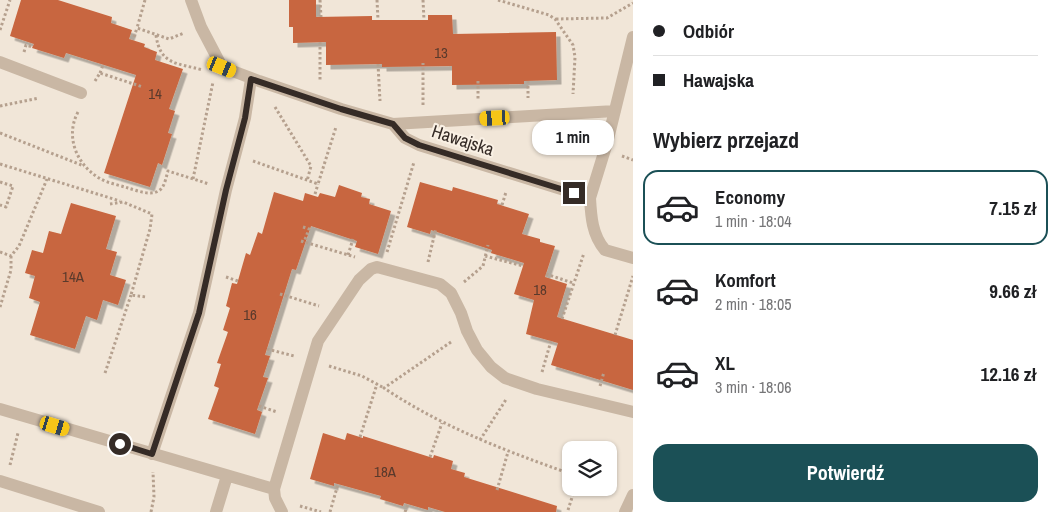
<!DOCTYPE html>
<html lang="pl">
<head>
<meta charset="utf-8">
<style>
  body { margin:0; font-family:"Archivo Narrow",sans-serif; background:#f6f6f6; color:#202124; height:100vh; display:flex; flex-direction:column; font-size:19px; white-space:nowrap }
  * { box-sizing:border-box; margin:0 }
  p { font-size:16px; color:#757577 }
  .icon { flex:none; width:28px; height:28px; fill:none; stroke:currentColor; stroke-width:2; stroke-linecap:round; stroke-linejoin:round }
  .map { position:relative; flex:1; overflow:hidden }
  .details { display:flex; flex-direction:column; background:#fff; width:425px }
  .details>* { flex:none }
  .hud { display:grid; align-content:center; height:110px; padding:0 20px; background:#fff }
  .tools { position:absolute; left:562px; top:441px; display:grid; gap:10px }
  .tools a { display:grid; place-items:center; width:55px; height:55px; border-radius:10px; background:#fff; box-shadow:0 1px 4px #0004; font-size:25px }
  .end { position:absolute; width:22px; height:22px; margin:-11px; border:6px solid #352b26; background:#fff; box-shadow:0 0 0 2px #fff }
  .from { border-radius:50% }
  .bubble { position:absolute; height:35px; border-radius:15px; background:#fff; box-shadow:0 1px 4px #0004; font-size:16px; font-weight:700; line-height:35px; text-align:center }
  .car { position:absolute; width:15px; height:30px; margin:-15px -8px; border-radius:6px; box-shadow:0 0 4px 1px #0007; background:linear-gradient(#f5c518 24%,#345 0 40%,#f5c518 0 76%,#345 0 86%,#f5c518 0) }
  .hud b { display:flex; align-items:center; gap:18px; height:48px; font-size:19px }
  .hud b+b { border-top:1px solid #e0e0e0 }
  .hud i { width:12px; height:12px; background:#202124 }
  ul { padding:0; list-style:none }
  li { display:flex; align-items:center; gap:15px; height:75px; margin:0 10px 8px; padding:0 10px; border:2px solid transparent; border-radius:15px }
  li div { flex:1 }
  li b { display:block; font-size:19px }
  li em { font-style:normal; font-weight:700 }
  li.active { border-color:#1b5056 }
  li>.icon { width:45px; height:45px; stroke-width:1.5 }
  h2 { padding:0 20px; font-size:22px; line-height:60px }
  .primary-button { display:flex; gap:10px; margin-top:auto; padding:10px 20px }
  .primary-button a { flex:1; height:58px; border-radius:15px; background:#1b5056; color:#fff; font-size:20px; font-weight:700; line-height:58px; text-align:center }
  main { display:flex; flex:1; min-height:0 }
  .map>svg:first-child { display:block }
</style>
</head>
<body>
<main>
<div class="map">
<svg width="633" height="512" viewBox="0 0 633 512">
  <defs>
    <filter id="shadow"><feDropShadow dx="4.5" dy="4.5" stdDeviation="0" flood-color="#0004"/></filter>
  </defs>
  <rect width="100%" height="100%" fill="#f1e6d8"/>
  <path fill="#c8663f" filter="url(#shadow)" d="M21,0H58L112,17L111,23L132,30L129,39L145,44L144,47L157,52L155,60L183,69L169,109L175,111L168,133L172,134L162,165L158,163L150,187L104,173L136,75L66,53L64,58L32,48L34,44L10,36Z
    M289,0H316V17L372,16V20H428V15H452L453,34L556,32L557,80L524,81V84L452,85V66L382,67V64L326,65V42L293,43V27H289Z
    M420,182L452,191L453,187L498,200L497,204L529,214L522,234L540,239V242L555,246L545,277L567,284L557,317L633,340V390L551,365L558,343L526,334L534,300L514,294L524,263L491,253L492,250L431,230L430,234L407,227Z
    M339,185L362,193L361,197L370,199L369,204L391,211L378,254L355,247L357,241L311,226L296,270L292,269L265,355L270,356L263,377L268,378L257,410L262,412L255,434L208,419L219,388L214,386L221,364L217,363L228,332L223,330L230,308L226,306L232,283L237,284L246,253L250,255L258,232L262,234L274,192L303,201L305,193L318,197L320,193L335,197Z
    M71,203L116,216L106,249L117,252L110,275L126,280L118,305L103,300L97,320L86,316L75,349L30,335L40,302L29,298L35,276L25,273L32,250L43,253L49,231L61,234Z
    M323,433L345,440L347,433L363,438V436L433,458L434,455L453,461L451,469L465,473L464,477L557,506L556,512H445L428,507V510L404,503L403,506L380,499L381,496L334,483V486L310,479Z"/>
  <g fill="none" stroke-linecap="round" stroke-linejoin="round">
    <path stroke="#b5a08e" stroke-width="3" stroke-dasharray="2.5 2.5" stroke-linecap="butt" d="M145,0L137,28L169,39L184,33
      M320,0L321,17
      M377,0L378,20
      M423,0L424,20
      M498,0L549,15L555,19L573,45L575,57L573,94
      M556,19L607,18L633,3
      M0,30L10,0
      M156,35C160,65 177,63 203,70
      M134,37L137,28
      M320,42V81
      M24,52L26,45L33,47
      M378,64L380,101
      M100,73L103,65
      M95,81L100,73L143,87
      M478,81V101
      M528,81V98
      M423,105V63
      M0,106L39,98
      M275,107L311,166L307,181
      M78,112C65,136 76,164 99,178C107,183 119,185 128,188C138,191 153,197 161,189C165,185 166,177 168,171L209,184
      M0,133L84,166
      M622,156L633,160
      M253,161L318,184L336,127
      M0,164L120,201
      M193,179L213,82
      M0,182L13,186L6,207L0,205
      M315,194L318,184
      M110,204L123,202L152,214L150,229L131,295L146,297
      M502,205L506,192
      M303,227L309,229L304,242
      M301,241L355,257
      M0,252L11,256L19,246L47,179
      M387,252L414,162
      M348,255L353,239
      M485,256L523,266
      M428,262L436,228
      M546,274L573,283
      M226,277L238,281
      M464,282L483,266L488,245
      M280,294L319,306
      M0,307L11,270V256
      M562,319L584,253
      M615,335L633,276
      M451,342L384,388C442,427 506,451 571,474
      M267,349L294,356
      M329,366L362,376L384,388
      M542,372L551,341
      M105,373L131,295
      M600,386L604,372
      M259,406L277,412
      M360,437L377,384
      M480,440L507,398
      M430,457L442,423
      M10,465L18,433
      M497,490L508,452
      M300,506L321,512
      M568,510L575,488
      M151,512L154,497L153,472
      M330,512L338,484
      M405,512L408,504"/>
    <path stroke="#c9b7a4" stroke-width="12" d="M191,0L201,27L222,67L259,81L341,109L393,124L405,138L419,145L590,198C591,216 592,235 605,250L633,258
      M0,62L81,93
      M393,124L615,111
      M590,198L607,143L633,37
      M0,409L274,489
      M152,454L199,313L226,190L245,118L251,79
      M0,481L99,512
      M216,512L227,476
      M282,512L275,498L274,489L318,341L359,280L371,269L377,267L440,284L451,293L461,313L467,331L477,350L491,367L505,378L537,389L633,412
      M625,512L633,495"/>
  </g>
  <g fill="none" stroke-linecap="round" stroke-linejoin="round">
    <path stroke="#352b26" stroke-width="6" d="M120,444L152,454L199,313L226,190L245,118L251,79L341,109L393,124L405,138L419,145L574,193"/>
  </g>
  <g text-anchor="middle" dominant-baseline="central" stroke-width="4" stroke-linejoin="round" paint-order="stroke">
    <g font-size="15" fill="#5a3a2c">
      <text x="441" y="52">13</text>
      <text x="155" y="93">14</text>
      <text x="73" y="276">14A</text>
      <text x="540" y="289">18</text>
      <text x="250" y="314">16</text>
      <text x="385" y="471">18A</text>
    </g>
    <g font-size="18" fill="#352b26" stroke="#f9f0e4">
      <text transform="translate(463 140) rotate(18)">Hawajska</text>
    </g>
  </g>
</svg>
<div class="tools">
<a><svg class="icon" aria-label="layers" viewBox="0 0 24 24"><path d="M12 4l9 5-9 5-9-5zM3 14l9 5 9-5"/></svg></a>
</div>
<i class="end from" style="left:120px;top:444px"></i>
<i class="end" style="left:574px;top:193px"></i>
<div class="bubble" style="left:532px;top:120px;width:82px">1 min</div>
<i class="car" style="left:222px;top:67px;rotate:112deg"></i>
<i class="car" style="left:495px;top:118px;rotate:267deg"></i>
<i class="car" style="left:55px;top:426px;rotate:107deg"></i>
</div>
<section class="details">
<div class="hud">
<b><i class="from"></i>Odbiór</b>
<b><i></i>Hawajska</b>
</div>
<h2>Wybierz przejazd</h2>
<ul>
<li class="active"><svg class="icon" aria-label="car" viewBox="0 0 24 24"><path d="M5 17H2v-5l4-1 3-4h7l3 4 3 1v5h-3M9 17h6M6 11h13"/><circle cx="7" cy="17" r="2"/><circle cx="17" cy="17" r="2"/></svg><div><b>Economy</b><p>1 min · 18:04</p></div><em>7.15 zł</em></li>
<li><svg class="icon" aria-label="car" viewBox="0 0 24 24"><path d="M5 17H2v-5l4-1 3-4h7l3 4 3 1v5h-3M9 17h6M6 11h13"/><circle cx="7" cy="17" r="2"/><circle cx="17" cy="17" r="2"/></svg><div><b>Komfort</b><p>2 min · 18:05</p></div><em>9.66 zł</em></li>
<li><svg class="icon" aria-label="car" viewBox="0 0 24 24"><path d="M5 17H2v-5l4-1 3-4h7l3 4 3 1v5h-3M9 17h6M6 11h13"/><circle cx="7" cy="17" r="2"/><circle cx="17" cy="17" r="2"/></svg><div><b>XL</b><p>3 min · 18:06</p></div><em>12.16 zł</em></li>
</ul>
<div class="primary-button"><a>Potwierdź</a></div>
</section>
</main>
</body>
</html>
